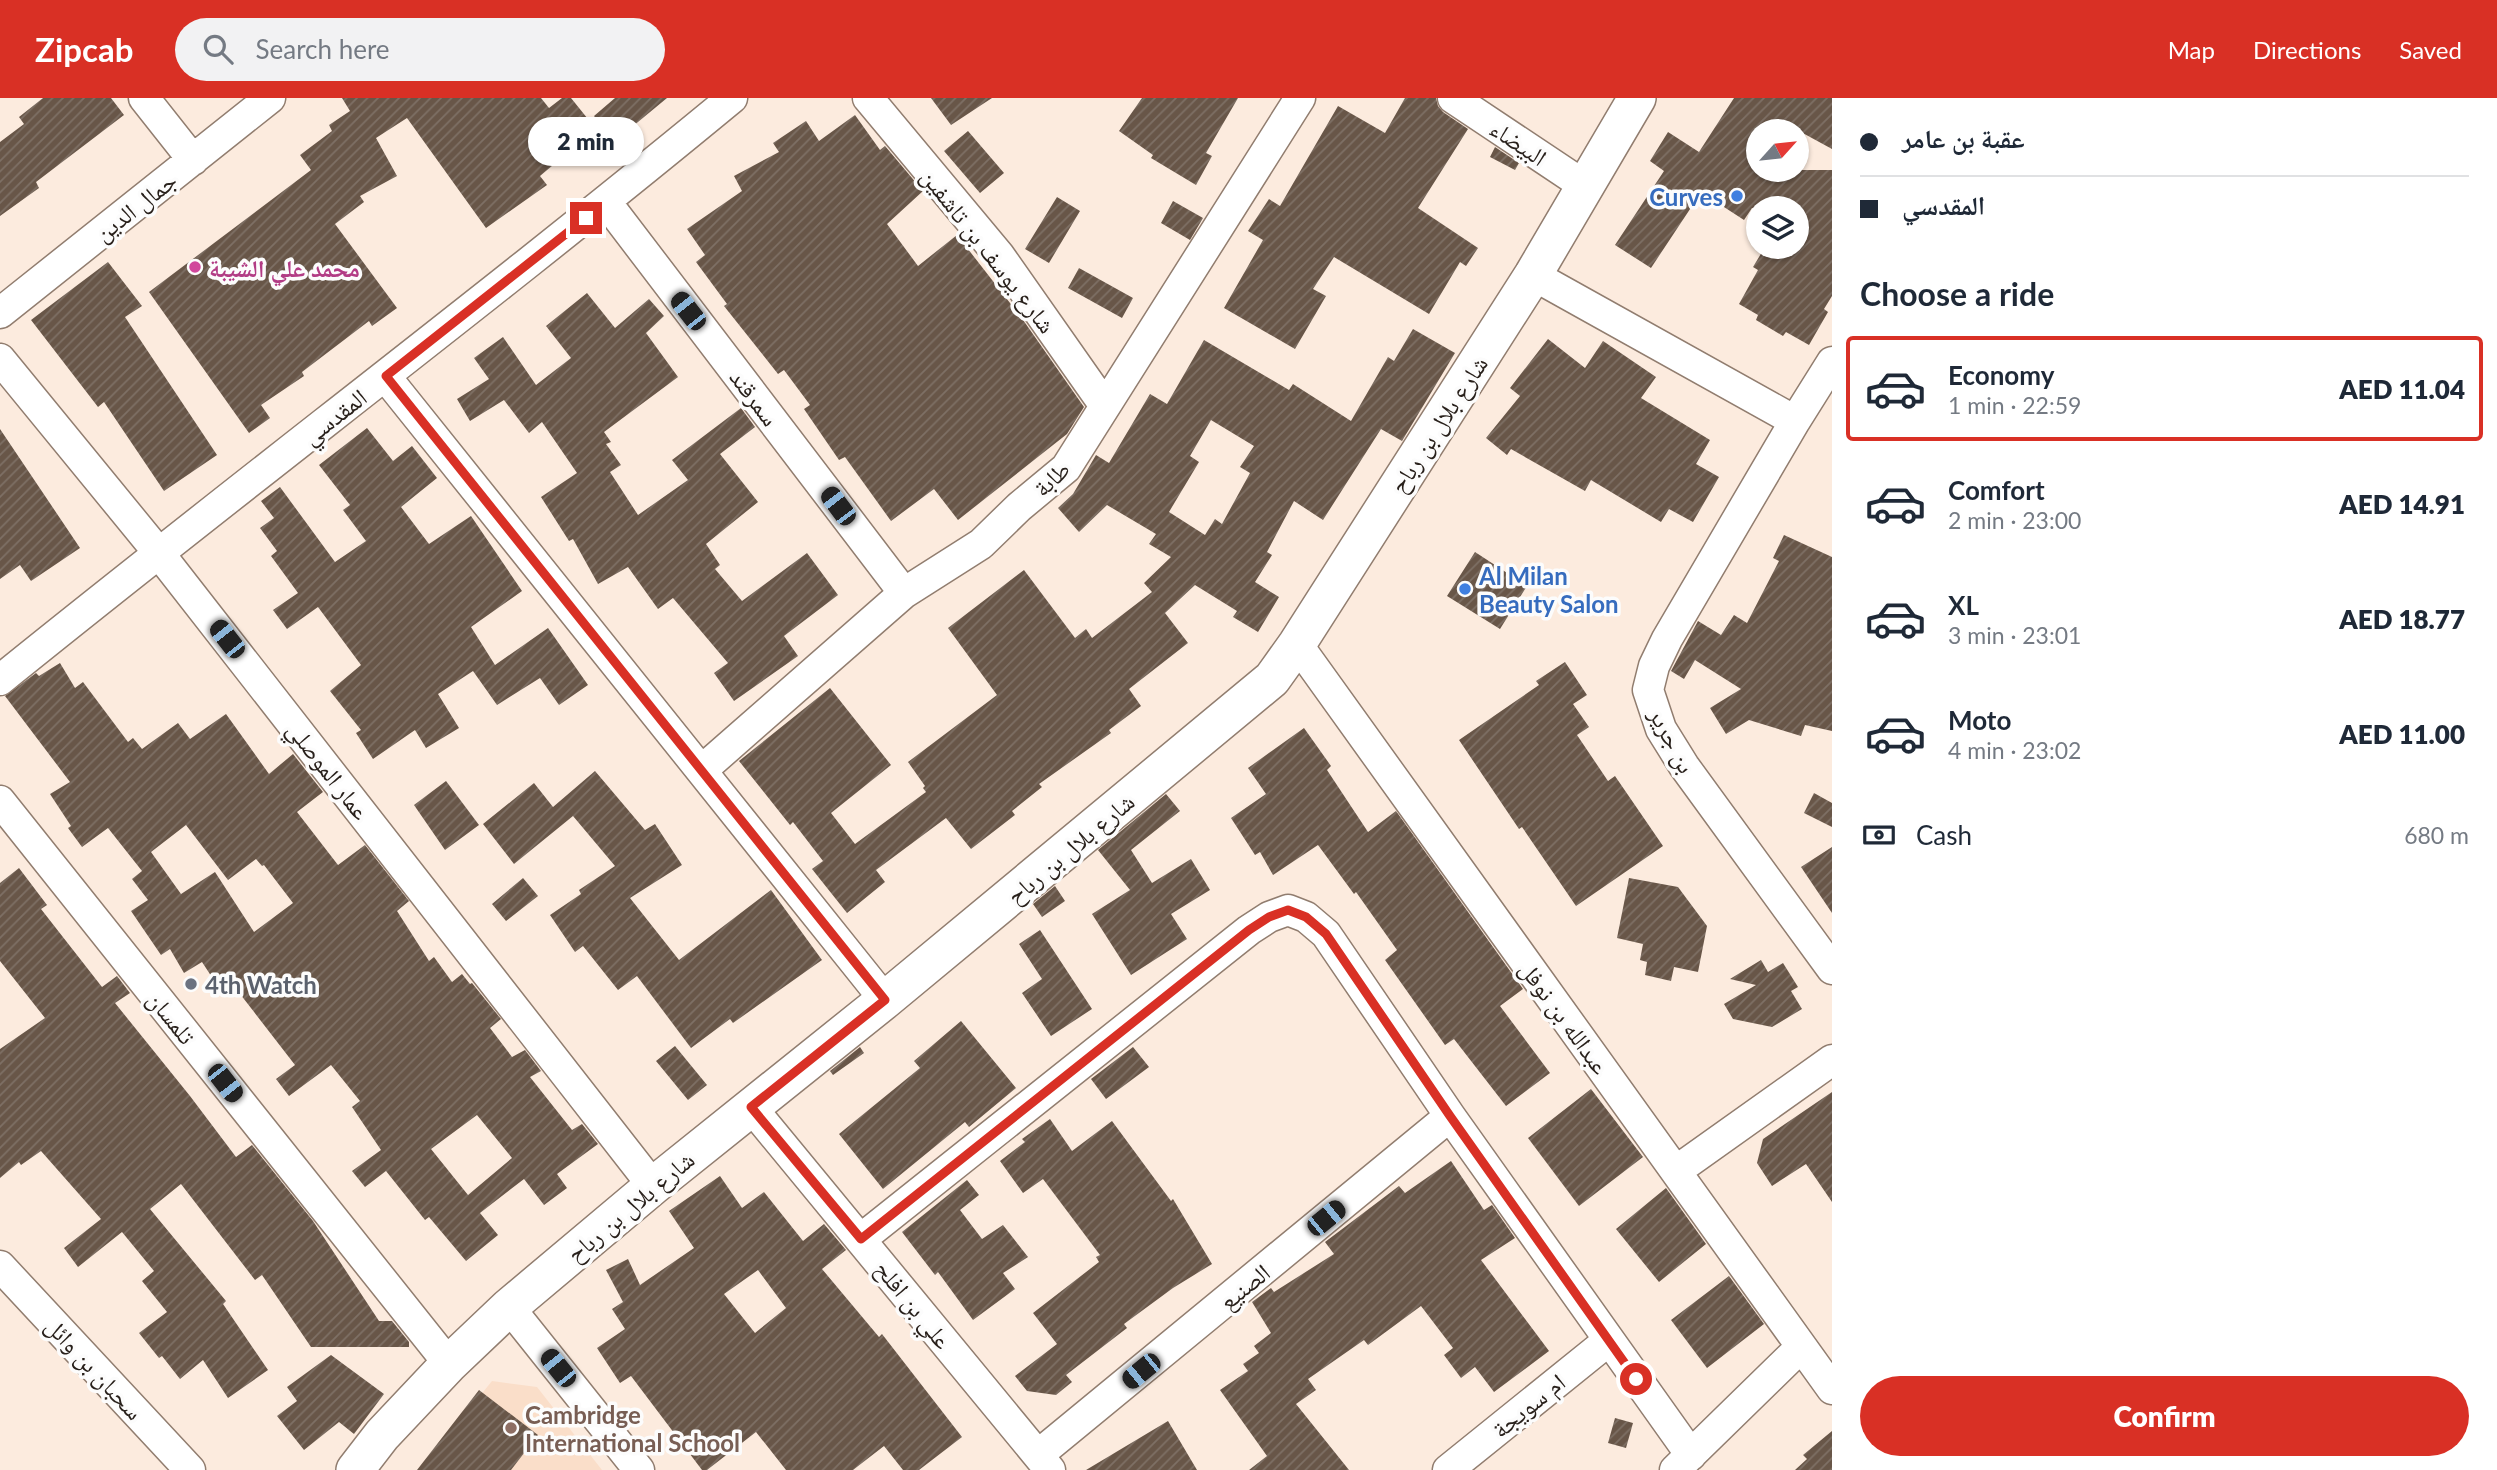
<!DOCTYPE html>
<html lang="en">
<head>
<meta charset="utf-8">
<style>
  body { margin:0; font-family:Lato,"Noto Naskh Arabic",sans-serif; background:#f2f2f3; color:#1f2937; height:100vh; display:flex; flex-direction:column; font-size:26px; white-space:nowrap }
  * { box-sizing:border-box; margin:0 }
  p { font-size:23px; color:#747a83 }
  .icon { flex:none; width:38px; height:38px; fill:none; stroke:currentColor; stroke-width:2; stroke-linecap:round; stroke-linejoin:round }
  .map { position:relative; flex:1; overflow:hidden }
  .details { display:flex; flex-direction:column; background:#fff; width:665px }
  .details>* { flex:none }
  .top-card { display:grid; align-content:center; height:154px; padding:0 28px; background:#fff }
  .needle { width:46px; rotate:63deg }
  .buttons { position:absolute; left:1746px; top:21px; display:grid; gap:14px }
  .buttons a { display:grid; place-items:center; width:63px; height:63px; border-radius:50%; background:#fff; box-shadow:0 2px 5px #0004; font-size:35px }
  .end { position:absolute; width:32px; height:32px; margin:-16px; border:9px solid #d93025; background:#fff; box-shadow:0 0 0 4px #fff }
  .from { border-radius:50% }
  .bubble { position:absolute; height:49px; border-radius:24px; background:#fff; box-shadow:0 2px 5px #0004; font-size:23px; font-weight:800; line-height:49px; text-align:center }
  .car { position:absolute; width:21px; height:42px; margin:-21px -10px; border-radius:9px; box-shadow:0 0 5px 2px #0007; background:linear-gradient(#222 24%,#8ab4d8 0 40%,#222 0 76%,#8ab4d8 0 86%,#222 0) }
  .top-card b { display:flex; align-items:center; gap:24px; height:66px; font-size:26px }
  .top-card b+b { border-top:2px solid #e0e1e3 }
  .top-card i { width:18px; height:18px; background:#1f2937 }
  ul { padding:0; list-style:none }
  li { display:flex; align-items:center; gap:21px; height:105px; margin:0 14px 10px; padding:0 14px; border:4px solid transparent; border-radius:7px }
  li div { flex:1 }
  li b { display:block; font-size:26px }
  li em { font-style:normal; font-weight:800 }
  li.selected { border-color:#d93025 }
  li>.icon { width:63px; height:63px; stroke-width:1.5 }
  h2 { padding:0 28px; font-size:32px; line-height:84px }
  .pay { display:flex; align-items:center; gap:18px; height:77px; padding:0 28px; font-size:26px }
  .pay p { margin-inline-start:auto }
  .cta { display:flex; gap:14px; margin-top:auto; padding:14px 28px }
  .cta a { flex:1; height:80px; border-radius:42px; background:#d93025; color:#fff; font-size:28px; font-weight:800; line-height:80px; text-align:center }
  header { display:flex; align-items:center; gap:42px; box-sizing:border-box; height:98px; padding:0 35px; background:#d93025; color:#fff }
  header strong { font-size:33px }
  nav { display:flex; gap:38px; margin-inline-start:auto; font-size:24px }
  .search { width:490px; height:63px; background:#f2f2f3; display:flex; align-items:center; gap:18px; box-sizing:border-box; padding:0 24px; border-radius:38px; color:#747a83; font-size:26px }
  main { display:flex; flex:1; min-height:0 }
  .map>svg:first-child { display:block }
</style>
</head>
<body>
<header>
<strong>Zipcab</strong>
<div class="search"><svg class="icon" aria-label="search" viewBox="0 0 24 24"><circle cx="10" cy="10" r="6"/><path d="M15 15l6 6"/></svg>Search here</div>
<nav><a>Map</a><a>Directions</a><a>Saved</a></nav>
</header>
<main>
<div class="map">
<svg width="1832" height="1372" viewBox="0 0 1832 1372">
  <defs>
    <pattern id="building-hatch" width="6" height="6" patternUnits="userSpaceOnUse" patternTransform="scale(1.75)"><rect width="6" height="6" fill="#685648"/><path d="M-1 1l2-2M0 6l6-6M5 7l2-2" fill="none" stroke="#7e7065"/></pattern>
  </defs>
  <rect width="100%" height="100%" fill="#fcebde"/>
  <path fill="#fadec9" d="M492,1283L537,1289L602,1372H420Z"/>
  <path fill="url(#building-hatch)" fill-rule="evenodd" d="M43,0H111L124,17L36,84L39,90L0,118V44L24,26L19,19Z
    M342,0H541L549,10L562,0H571L596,31L540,78L547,87L486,130L407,20L376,40L397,78L360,98L364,104L335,126L397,210L372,228L369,223L302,274L304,278L261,307L270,320L249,335L149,194L311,72L300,57L332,33L329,27L350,13Z
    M615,0H667L615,43L594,18Z
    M931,0H992L951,27Z
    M1142,0H1238L1206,55L1212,58L1196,87L1151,60L1153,57L1119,33Z
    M1405,0H1436L1438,8L1443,14L1468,31L1418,110L1478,150L1466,168L1460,164L1429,216L1334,159L1313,191L1326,198L1295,251L1224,210L1263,142L1248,133L1269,101L1280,108L1338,8L1385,35Z
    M1734,0H1832V51L1799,33H1759V72H1832V198L1824,211L1828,214L1809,247L1786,234L1783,238L1756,222L1758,217L1739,206L1758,172L1753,169L1765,149H1797V110H1752L1744,122L1707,98L1706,100L1700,96L1651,170L1615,147L1664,73L1650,63L1668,34L1699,54Z
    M855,17L880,52L885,48L923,93L887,126L918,168L957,137L1021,219L1084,309L1067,336L958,422L934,391L891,423L845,359L839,362L804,311L810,307L784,272L778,276L724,208L727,206L696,164L705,157L687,131L742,93L734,78L779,54L773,45L806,23L819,43Z
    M968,33L1004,75L980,95L944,53Z
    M1495,49L1519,65L1515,72L1490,59Z
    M1057,99L1080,113L1049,165L1025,151Z
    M1173,103L1203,120L1190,142L1161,125Z
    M108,164L142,208L125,219L217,357L164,393L104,304L98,309L31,222Z
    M1079,170L1133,200L1122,220L1068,190Z
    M587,195L615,230L649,201L664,218L646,235L678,279L604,334L611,344L606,346L621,367L610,374L638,417L688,382L672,362L741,310L755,329L720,356L758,404L706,446L720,467L715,471L742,503L807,455L838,497L784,538L798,558L734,603L714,575L728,565L673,500L658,511L628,469L598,486L573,441L569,443L541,399L577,375L542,324L529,335L504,302L470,323L457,301L489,281L474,260L503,239L536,287L571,260L546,228Z
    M1413,231L1455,255L1402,343L1381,331L1323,422L1294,403L1267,454L1272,457L1255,484L1279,499L1258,534L1233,519L1237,513L1195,487L1165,515L1188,545L1129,591L1141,608L1109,632L1111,635L1039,686L1042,689L1012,713L1015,717L971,751L946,720L876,772L885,784L847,815L812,771L823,763L793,724L790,727L739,663L830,590L891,667L831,715L855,746L926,694L923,690L925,688L908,664L997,597L948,530L1024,472L1075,540L1086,531L1092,540L1152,494L1144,485L1171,459L1149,446L1156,436L1107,407L1079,434L1058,410L1073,396L1096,357L1109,365L1150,296L1167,306L1204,242L1289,292L1293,286L1351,323L1388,259L1394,263ZM1211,322L1254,348L1240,369L1250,375L1222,426L1215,421L1205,437L1169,414L1199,364L1190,358Z
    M1548,241L1585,270L1603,243L1656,279L1641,300L1710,342L1696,366L1719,379L1693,424L1669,411L1661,424L1591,382L1585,393L1511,351L1507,357L1486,340L1520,298L1510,290Z
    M367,330L393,363L412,348L437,380L401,409L429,446L471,418L522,493L471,529L495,567L548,530L588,587L559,607L540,580L497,607L473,573L438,596L459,630L426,650L415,632L373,661L356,635L361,632L330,593L361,567L318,509L287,531L273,512L298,495L271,458L277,453L260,430L274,420L261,403L280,389L335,464L366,443L343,412L350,407L319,367Z
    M0,331L80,450L31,483L20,467L0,481Z
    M1784,437L1832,459V633L1805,627L1801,638L1749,622L1726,636L1710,610L1741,591L1695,562L1684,581L1671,573L1698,523L1721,537L1734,517L1747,525L1779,463L1773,460Z
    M1475,454L1527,488L1500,531L1447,498Z
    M1565,564L1587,597L1573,606L1589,629L1577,637L1608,683L1615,678L1663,748L1576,808L1522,729L1519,731L1459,642L1539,587L1536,583Z
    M60,565L75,590L83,584L128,644L133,640L142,651L178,625L190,641L226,616L269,676L293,656L323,694L297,714L338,767L365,747L409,803L397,813L429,863L434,859L452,884L462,876L470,886L472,885L501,921L490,930L512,959L525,952L541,973L530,979L572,1032L582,1026L598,1046L557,1076L567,1090L544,1107L524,1081L480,1115L498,1137L466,1163L429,1119L425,1122L386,1073L365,1089L352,1073L381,1052L352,1009L360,1003L331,967L289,998L276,981L295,967L230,883L219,890L202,864L184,875L170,851L161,857L131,813L148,802L132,781L142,773L108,730L82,749L68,730L71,728L50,696L70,684L5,598L36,575L39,578ZM186,727L228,782L256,761L262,768L264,767L293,805L254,834L215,774L181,796L151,754ZM477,1017L512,1060L468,1097L431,1051Z
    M1304,630L1331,668L1327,672L1368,734L1396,713L1523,891L1500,908L1550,975L1506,1008L1454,941L1445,947L1385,862L1397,852L1356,794L1354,796L1318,747L1273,777L1260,754L1255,757L1231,720L1266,696L1248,670Z
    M595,673L645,732L655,726L682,767L630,800L679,862L771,792L822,862L733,925L730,921L691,950L637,878L618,892L583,848L575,854L550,817L581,796L579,792L615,768L573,718L514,766L483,726L534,685L553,709Z
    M446,683L479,727L445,752L414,707Z
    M1814,695L1832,705V729L1804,715Z
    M1166,696L1180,713L1131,752L1152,785L1191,761L1210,792L1171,816L1187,841L1131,877L1092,816L1130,792L1098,752Z
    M1832,749V815L1801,769Z
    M19,770L47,807L41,811L102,889L117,878L130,895L115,905L190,998L236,1059L252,1047L313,1123L379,1223H392L409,1244V1249H311L262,1177L255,1182L181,1086L150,1111L226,1203L223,1206L268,1272L228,1300L203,1262L180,1281L162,1258L159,1260L139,1235L167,1214L142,1183L154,1173L122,1134L78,1169L64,1150L101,1121L41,1053L21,1067L19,1064L0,1080V951L45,920L0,863V785Z
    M523,780L538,798L506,823L492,806Z
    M1629,780L1678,789L1707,828L1698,874L1674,869L1671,883L1645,877L1647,864L1640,862L1643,846L1617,840Z
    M1055,788L1065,803L1042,819L1033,806Z
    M1040,832L1092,911L1051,938L1022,895L1042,881L1019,846Z
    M1761,862L1768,874L1783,865L1798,889L1791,893L1802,911L1772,929L1733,921L1724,906L1756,887L1730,881Z
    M961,923L1016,990L969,1029L965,1024L883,1091L839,1036L920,970L914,963Z
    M675,948L707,987L688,1002L656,963Z
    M860,949L864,955L833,977L830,973Z
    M1133,949L1149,969L1106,1001L1091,981Z
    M1591,991L1643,1059L1579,1108L1528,1040Z
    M1832,994V1104L1806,1066L1772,1088L1757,1065L1763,1041Z
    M1050,1021L1072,1053L1112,1023L1171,1103L1173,1101L1212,1166L1173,1190L1124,1226L1127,1230L1066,1277L1072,1284L1056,1297L1027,1293L1015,1278L1057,1246L1033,1215L1099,1164L1096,1159L1100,1157L1043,1081L1023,1095L1000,1063L1025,1044L1022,1041Z
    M1451,1063L1484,1112L1492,1107L1515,1140L1481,1162L1549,1253L1494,1294L1475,1269L1461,1280L1444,1257L1453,1250L1421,1208L1368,1247L1364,1242L1308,1281L1316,1292L1296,1306L1349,1372H1249L1267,1358L1220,1292L1248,1273L1243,1266L1259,1255L1254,1248L1271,1235L1252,1204L1271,1190L1274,1194L1334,1156L1325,1144L1399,1088L1405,1095Z
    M720,1078L742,1110L764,1094L803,1143L824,1126L846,1152L822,1171L879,1239L882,1236L962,1339L919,1372H903L884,1348L853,1372H786L756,1334L707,1372H702L631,1278L620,1285L597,1250L625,1231L612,1211L623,1204L606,1172L628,1161L640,1187L694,1150L669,1113ZM758,1172L786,1210L755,1235L724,1196Z
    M967,1082L979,1097L960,1112L982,1141L1003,1127L1028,1159L1003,1175L1015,1191L973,1222L938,1174L935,1177L902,1134Z
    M1666,1090L1706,1146L1659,1184L1616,1131Z
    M1729,1178L1764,1226L1707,1270L1671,1222Z
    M331,1257L384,1296L354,1336L339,1324L304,1352L277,1318L297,1303L287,1289Z
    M479,1292L538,1337L511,1372H417Z
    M1615,1320L1633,1325L1626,1350L1608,1345Z
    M1168,1323L1197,1372H1086Z
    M1832,1333V1372H1795L1807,1361L1803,1357Z"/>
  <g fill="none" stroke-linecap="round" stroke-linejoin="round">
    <g stroke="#917d6f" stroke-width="33">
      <path id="minor" d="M144,0L193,62
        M868,0L999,157L1105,308
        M1453,0L1585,88
        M606,104L904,495
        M1533,177L1795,323
        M0,215L270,0
        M0,261L158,454L653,1088
        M1832,264L1795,323L1667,541L1654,568L1648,592L1661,631L1684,668L1832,871
        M385,278L885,902
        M1297,546L1832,1291
        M0,582C242,386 491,199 732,0
        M702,672L904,495L981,446L1019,409L1066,370L1300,0
        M0,703L449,1266
        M751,1009L1050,1372
        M1676,1073L1832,962
        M861,1141L1249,832L1269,819L1288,812L1306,819L1326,836L1450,1018L1691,1357
        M0,1168L190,1372
        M509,1209L639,1372
        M1038,1357L1450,1018
        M1448,1372L1608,1243
        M1675,1372L1801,1249"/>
    </g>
    <g stroke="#917d6f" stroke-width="40">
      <path id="tertiary" d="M355,1372L382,1337L449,1266L509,1209L653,1088L885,902L1272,581L1297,546L1533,177L1637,0"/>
    </g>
    <use href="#minor" stroke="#fff" stroke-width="30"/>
    <use href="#tertiary" stroke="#fff" stroke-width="37"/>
  </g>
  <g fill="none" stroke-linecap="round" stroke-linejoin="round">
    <path stroke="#d93025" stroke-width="9" d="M586,120L386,278L885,902L751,1009L861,1141L1249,832L1269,819L1288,812L1306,819L1326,836L1450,1018L1636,1281"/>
  </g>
  <g fill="#3f7fe0" stroke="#fcfcfc" stroke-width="2.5">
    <circle cx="1737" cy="98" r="7"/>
    <circle cx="1465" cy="491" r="7"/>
  </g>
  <circle fill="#d1479c" stroke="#fcfcfc" stroke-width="2.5" cx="195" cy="169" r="7"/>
  <circle fill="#6b7280" stroke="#fcfcfc" stroke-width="2.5" cx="191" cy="886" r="7"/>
  <circle fill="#8d6e63" stroke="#fcfcfc" stroke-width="2.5" cx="511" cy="1330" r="7"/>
  <g text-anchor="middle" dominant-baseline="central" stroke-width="7" stroke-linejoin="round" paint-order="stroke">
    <g font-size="24" fill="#28201b" stroke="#fcfcfc">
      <text transform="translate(1519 44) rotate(34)">البيضاء</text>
      <text transform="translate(135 108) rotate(-38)">جمال الدين</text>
      <text transform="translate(989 152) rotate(52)">شارع يوسف بن تاشفين</text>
      <text transform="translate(755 299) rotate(53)">سمرقند</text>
      <text transform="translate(334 318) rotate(-38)">المقدسي</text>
      <text transform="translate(1438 326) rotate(-57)">شارع بلال بن رباح</text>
      <text transform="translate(1051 380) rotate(-43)">طابة</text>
      <text transform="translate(1673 642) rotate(62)">بن جرير</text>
      <text transform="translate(329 672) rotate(52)">عمار الموصلي</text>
      <text transform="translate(1070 750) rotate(-40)">شارع بلال بن رباح</text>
      <text transform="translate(172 919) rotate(51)">تلمسان</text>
      <text transform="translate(1565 919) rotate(54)">عبدالله بن نوفل</text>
      <text transform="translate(630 1108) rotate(-40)">شارع بلال بن رباح</text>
      <text transform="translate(1244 1188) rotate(-39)">الصنيع</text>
      <text transform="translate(914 1206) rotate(51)">علي بن افلح</text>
      <text transform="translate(95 1270) rotate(47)">سحبان بن وائل</text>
      <text transform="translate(1528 1307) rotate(-39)">ام سويجة</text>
    </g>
    <g font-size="24" font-weight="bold" fill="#366cbe" stroke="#fcfcfc" text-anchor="end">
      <text x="1723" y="98">Curves</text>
      <text x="1479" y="477" text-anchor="start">Al Milan<tspan x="1479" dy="28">Beauty Salon</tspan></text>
    </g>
    <g font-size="24" font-weight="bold" fill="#b23c85" stroke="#fcfcfc" text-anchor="start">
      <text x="209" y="169">محمد علي الشيبة</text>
    </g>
    <g font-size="24" font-weight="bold" fill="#5b616d" stroke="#fcfcfc" text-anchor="start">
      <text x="205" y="886">4th Watch</text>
    </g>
    <g font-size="24" font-weight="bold" fill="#785e54" stroke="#fcfcfc" text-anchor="start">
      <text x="525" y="1316">Cambridge<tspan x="525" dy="28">International School</tspan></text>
    </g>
  </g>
</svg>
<div class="buttons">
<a><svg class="needle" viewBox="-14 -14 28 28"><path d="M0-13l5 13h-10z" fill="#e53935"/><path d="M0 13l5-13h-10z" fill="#747a83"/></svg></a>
<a><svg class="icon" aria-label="layers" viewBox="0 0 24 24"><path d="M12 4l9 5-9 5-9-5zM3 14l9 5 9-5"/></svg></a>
</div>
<i class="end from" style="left:1636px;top:1281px"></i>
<i class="end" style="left:586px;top:120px"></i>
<div class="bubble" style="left:528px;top:19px;width:116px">2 min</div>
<i class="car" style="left:688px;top:213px;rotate:322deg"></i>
<i class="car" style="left:838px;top:408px;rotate:323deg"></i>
<i class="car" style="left:227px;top:541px;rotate:322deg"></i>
<i class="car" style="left:225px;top:985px;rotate:142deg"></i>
<i class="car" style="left:1326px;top:1120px;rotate:51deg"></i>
<i class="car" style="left:558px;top:1270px;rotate:321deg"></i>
<i class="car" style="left:1141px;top:1273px;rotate:231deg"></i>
</div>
<section class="details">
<div class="top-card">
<b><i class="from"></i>عقبة بن عامر</b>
<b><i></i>المقدسي</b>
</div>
<h2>Choose a ride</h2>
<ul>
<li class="selected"><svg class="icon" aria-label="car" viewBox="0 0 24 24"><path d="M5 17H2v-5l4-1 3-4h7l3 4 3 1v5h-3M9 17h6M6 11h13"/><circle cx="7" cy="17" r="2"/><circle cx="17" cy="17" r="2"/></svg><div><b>Economy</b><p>1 min · 22:59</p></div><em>AED 11.04</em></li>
<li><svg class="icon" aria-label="car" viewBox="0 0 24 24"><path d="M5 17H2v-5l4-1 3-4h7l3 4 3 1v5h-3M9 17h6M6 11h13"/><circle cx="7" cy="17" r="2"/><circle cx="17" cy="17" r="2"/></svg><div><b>Comfort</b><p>2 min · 23:00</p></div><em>AED 14.91</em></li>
<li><svg class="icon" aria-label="car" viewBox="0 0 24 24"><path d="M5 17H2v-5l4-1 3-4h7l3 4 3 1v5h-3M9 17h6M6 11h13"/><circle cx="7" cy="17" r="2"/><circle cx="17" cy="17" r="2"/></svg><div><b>XL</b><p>3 min · 23:01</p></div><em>AED 18.77</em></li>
<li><svg class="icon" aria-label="car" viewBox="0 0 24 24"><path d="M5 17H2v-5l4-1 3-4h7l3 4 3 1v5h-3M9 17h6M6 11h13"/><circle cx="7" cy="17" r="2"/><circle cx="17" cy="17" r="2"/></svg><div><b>Moto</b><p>4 min · 23:02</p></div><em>AED 11.00</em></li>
</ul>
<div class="pay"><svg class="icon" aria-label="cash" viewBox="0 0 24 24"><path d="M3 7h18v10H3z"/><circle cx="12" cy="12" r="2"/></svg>Cash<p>680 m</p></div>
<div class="cta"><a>Confirm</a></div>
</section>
</main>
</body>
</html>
